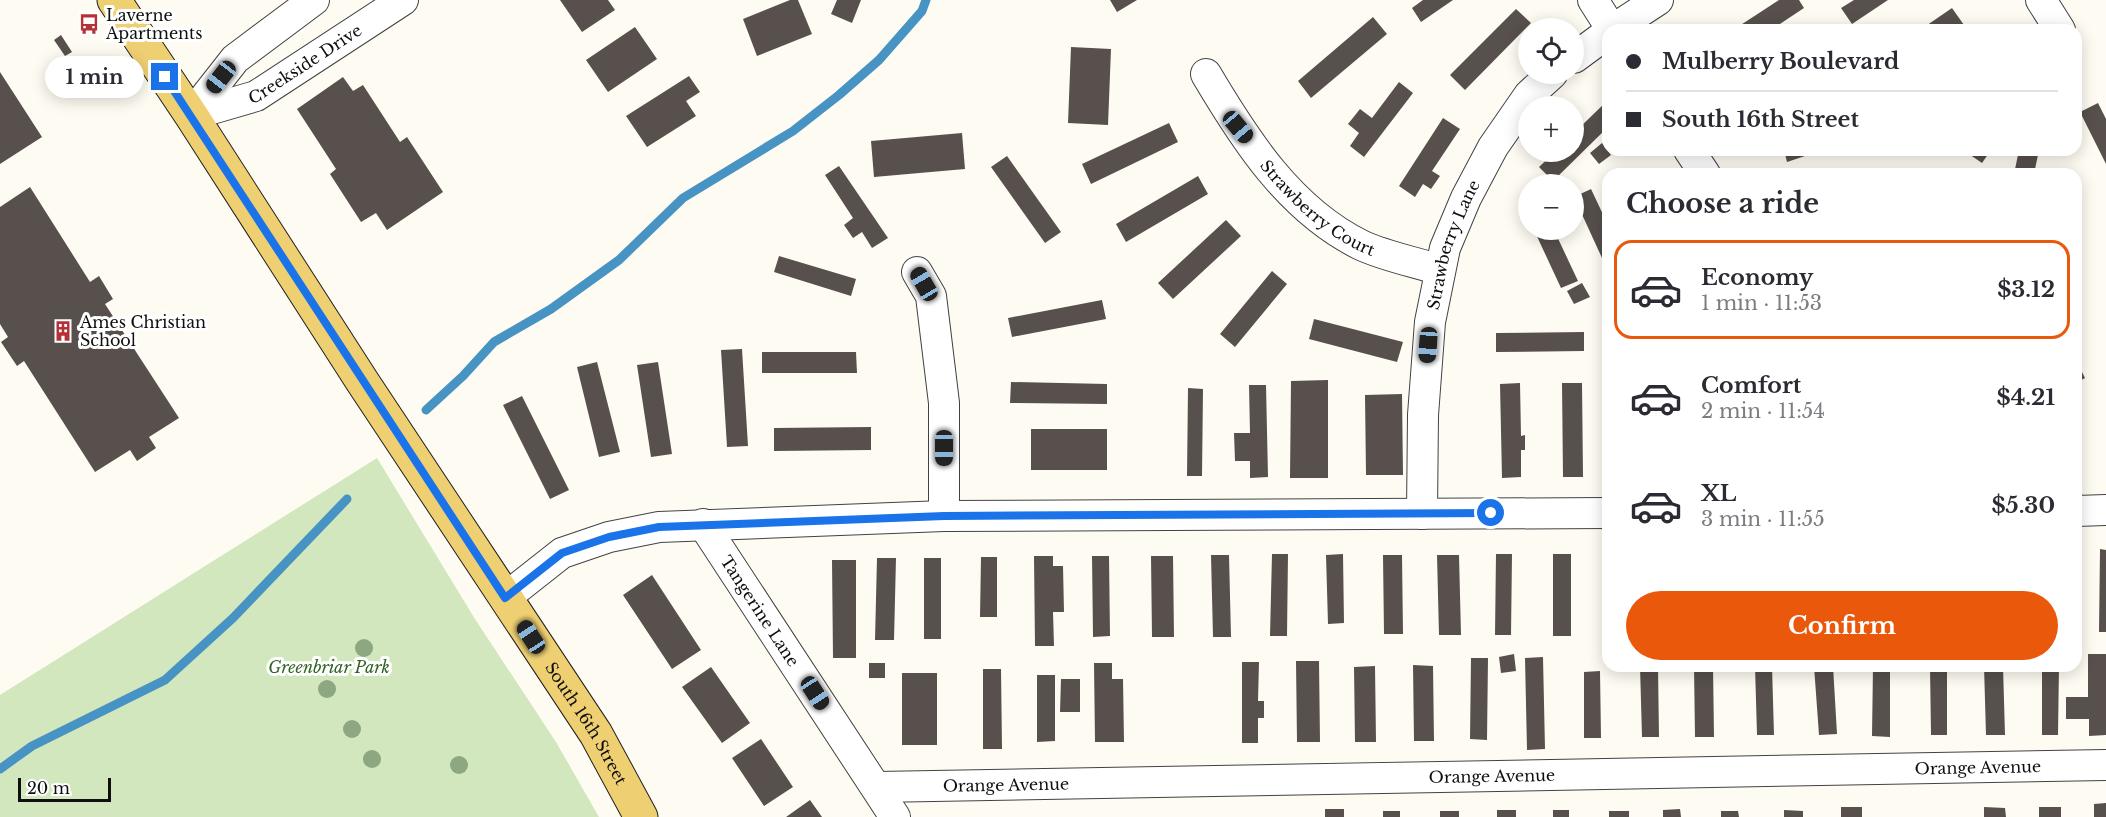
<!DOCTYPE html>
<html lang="en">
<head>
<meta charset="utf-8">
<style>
  body { margin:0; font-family:"Libre Baskerville",serif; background:#f2f2f3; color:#2b2b33; height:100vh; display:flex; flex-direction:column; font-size:22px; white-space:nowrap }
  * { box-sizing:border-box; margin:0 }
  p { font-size:20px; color:#7c7c81 }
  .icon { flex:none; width:33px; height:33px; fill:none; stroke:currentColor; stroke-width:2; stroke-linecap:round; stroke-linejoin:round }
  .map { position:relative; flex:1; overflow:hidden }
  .panel { position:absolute; left:1602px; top:168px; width:480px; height:504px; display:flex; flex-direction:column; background:#fff; border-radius:18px; box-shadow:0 3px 15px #0003 }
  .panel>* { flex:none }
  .top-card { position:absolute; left:1602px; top:24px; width:480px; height:132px; border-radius:18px; box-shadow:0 3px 15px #0003; display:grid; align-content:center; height:132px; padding:0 24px; background:#fff }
  .controls { position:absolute; left:1518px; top:18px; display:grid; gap:12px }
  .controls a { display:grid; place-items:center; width:66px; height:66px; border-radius:50%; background:#fff; box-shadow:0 3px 15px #0003; font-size:30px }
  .scale { position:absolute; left:18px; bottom:15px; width:93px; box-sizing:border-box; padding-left:6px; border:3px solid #0f0f0f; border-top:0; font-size:16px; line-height:21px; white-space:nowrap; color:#0f0f0f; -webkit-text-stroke:4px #fff; paint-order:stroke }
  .end { position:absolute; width:27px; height:27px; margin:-14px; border:8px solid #1a73e8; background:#fff; box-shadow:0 0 0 3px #fff }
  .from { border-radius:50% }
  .bubble { position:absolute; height:42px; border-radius:21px; background:#fff; box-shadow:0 3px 15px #0003; font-size:20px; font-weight:700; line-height:42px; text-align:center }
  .car { position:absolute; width:18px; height:36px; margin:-18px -9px; border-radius:8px; box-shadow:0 0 4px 2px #0007; background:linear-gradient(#222 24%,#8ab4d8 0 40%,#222 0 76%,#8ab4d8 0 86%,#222 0) }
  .top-card b { display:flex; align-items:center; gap:21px; height:57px; font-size:22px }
  .top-card b+b { border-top:2px solid #e1e1e2 }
  .top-card i { width:15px; height:15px; background:#2b2b33 }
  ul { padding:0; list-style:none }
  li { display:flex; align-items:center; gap:18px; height:99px; margin:0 12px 9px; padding:0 12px; border:3px solid transparent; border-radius:18px }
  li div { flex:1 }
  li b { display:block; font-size:22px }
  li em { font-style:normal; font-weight:700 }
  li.selected { border-color:#ea580c }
  li>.icon { width:54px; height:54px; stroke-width:1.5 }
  h2 { padding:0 24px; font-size:27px; line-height:72px }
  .action { display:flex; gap:12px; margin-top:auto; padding:12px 24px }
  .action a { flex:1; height:69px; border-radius:36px; background:#ea580c; color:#fff; font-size:24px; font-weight:700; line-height:69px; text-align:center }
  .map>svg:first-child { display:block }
</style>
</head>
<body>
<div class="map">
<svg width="2106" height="817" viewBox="0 0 2106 817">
  <rect width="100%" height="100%" fill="#fefcf2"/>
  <path fill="#d3e7be" d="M377,458L475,619L556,742L599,817H0V695Z"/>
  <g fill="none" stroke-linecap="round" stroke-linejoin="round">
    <path stroke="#4793c3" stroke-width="9" d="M426,410L463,376L494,342L551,309L619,260L683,198L793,131L839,95L879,60L922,11L926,0
      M0,769L32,746L165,680L233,618L347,499"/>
  </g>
  <path fill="#57504c" d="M560,0H608L615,10L582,32Z
    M790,0H798L812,34L757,56L743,19Z
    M837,0H861L852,23L831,14Z
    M1110,0H1137L1117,12Z
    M1423,0H1453L1421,22L1412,8Z
    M1779,0H1799L1804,8L1771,30H1733Z
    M1854,0H1888L1852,24L1841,8Z
    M1952,8L1964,25L1956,30H1920Z
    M1516,9L1531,23L1465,90L1450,75Z
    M1373,17L1387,34L1311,98L1298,81Z
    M635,27L657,59L608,92L586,60Z
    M61,35L72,52L65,56L54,40Z
    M1071,47L1111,49L1108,125L1068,123Z
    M0,72L42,137L0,164Z
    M689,76L700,92L686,101L696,116L647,147L626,116Z
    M343,77L353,91L363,85L400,142L407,137L443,192L387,230L376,213L361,222L330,174L336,169L297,109Z
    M1399,82L1413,93L1364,157L1350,146L1359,133L1348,124L1360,109L1372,118Z
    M1608,100V127L1553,181L1539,167L1555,152H1574V133Z
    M2098,103L2106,119V164L2080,112Z
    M1443,118L1460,129L1432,171L1440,176L1431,189L1423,184L1415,197L1399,186Z
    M1169,123L1178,142L1091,184L1082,164Z
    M962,133L965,169L874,177L871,141Z
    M1602,143L1611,155L1599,164L1590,153Z
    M1784,150H1823L1787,162Z
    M1963,150H1991L1982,163Z
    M2019,150H2039L2034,174H2014Z
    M1007,156L1061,232L1045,243L991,167Z
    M839,166L888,238L872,248L862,232L853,238L844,225L853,218L825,175Z
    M1198,176L1208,194L1126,242L1116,224Z
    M30,187L90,282L99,276L113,299L105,304L179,418L149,437L156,448L137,461L130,450L95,472L24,361L17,366L1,342L8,337L0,324V207Z
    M1591,189L1608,225V271L1574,197Z
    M1226,220L1241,236L1173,299L1158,283Z
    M1534,230H1554L1578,281L1561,288Z
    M779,256L856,279L851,296L774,272Z
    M1272,271L1287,284L1235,347L1220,334Z
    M1582,283L1590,297L1574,304L1567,291Z
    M1102,300L1106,319L1012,337L1008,318Z
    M1314,319L1403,342L1397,362L1309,339Z
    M1584,332V351L1496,352V333Z
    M742,349L748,446L727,447L721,350Z
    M762,352H856L857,373H762Z
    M2076,360L2085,378L2076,383Z
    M597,362L620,452L599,457L577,367Z
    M658,362L672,454L651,457L637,365Z
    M1328,380V478H1290L1291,381Z
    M1011,382L1107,384V404L1010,403Z
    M1520,383L1521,436L1525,435V450H1521V477L1502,478L1500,384Z
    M1562,383H1582L1583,477H1563Z
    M1249,385H1266L1268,477L1250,478V461H1235L1234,433H1250Z
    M1188,388L1203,389L1202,476H1187Z
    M1402,394L1403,475H1366L1365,395Z
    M522,396L569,490L550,499L503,405Z
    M871,427V450L774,451V428Z
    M1031,429H1107V470H1031Z
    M2100,549L2106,550V632H2099Z
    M1272,554H1288L1287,636H1270Z
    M1343,554L1344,623L1328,624L1326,555Z
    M1496,554H1512L1511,635H1495Z
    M1553,554H1571V636H1553Z
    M1211,555H1229L1231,637H1213Z
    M1383,555H1402L1403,634H1384Z
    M1437,555H1459L1461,635H1439Z
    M1034,556H1053V566H1063L1064,612H1053L1054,646H1035Z
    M1092,556H1109L1110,636L1093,637Z
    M1151,556H1173L1174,637H1152Z
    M981,557H997V617H980Z
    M877,558H896L894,640H875Z
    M924,558H941V639H924Z
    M832,560H856V658H833Z
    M652,575L701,650L672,669L623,595Z
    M1514,654L1516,671L1501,673L1499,657Z
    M2088,654H2106V735L2089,736V719H2066V697H2088Z
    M1543,657L1545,749L1527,750L1525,658Z
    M1471,658H1488L1487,740L1470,739Z
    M1296,661H1319L1320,742H1297Z
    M1242,662H1259L1258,701H1264V718H1258V743H1242Z
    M869,663H885V678H869Z
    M1094,663H1112V679H1123L1124,742H1095Z
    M1413,665L1433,666L1434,741H1414Z
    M1375,666L1376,742H1355L1354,667Z
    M1640,666H1658L1659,737H1642Z
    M1694,666H1713L1714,737H1695Z
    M1755,666H1772L1774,735H1757Z
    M1814,666H1833L1837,734L1819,735Z
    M1873,666H1890V737L1872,736Z
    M1930,666H1947V735H1931Z
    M1984,666H2003L2005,735H1986Z
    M2042,666H2059L2058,735H2042Z
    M711,667L750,723L722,743L682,687Z
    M983,669H1001L1002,749H983Z
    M1600,671L1601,738H1584V672Z
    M902,673H937V745H902Z
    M1037,675H1055V741L1037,742Z
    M1061,679H1080V712H1060Z
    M761,739L793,787L764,806L732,758Z
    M810,800L822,817H786Z
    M2106,803V817H2094V804Z
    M1841,807H1862V817H1841Z
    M1984,807L2005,808L2006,817H1984Z
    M2039,807H2061V817H2039Z
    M1325,809H1344V817H1325Z
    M1680,809L1681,817H1663V810Z
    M1497,810H1516V817H1497Z
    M1553,810H1569V817H1553Z
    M1784,810L1803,811V817H1784Z
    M1383,811H1400V817H1383Z
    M1440,811H1459V817H1440Z
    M1609,811H1629V817H1609Z
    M1721,811H1738L1739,817H1721Z"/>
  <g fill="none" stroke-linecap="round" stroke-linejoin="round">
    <g stroke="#424242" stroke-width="32">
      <g id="minor">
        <path d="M1593,0L1612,30"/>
        <path d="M2041,0L2060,30"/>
        <path d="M1612,30L1658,0"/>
        <path d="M1574,58L1608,33"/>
        <path id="s1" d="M1206,74C1245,140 1290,210 1361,245C1384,256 1415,262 1440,270"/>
        <path id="s2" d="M191,115L256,96L403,0"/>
        <path d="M191,115L235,59L314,0"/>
        <path d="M1689,150L1705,174"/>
        <path d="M917,272L931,296L944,403V516"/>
        <path d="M2076,511L2106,510"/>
        <path id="s3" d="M1422,514L1423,415L1430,322L1445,248L1466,198L1493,147L1529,95L1552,74"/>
        <path id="s4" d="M703,524L895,817"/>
        <path d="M505,598L562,553L609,537L659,527L944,516L1608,513"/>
        <path id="s5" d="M877,787L2106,765"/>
      </g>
    </g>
    <g stroke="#202020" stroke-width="35">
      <g id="major">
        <path id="s6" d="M114,0L191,115L362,381L596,734L641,817"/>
      </g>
    </g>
    <use href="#minor" stroke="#fff" stroke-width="30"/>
    <use href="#major" stroke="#eecf72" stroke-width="33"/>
  </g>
  <g fill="#8da781">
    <circle cx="364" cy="648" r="9"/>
    <circle cx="327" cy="689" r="9"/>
    <circle cx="352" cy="729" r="9"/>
    <circle cx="372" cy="759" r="9"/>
    <circle cx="459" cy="765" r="9"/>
  </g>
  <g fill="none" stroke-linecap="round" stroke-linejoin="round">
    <path stroke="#1a73e8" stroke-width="8" d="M165,77L505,598L562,553L609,537L659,527L944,516L1491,513"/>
  </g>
  <defs>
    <g id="bus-bare" transform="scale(1.62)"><path d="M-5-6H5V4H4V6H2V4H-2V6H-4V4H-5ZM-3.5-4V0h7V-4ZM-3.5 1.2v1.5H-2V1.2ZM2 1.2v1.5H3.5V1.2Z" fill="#b53138" stroke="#fff" stroke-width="2.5" paint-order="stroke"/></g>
    <g id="building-bare" transform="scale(1.62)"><path d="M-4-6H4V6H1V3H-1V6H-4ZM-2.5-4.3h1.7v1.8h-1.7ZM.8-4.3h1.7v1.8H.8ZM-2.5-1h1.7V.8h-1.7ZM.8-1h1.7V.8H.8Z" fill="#b53138" stroke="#fff" stroke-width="2.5" paint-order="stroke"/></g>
  </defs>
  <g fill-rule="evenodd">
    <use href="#bus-bare" x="89" y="24"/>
    <use href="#building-bare" x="63" y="331"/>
  </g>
  <g text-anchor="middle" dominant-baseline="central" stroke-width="6" stroke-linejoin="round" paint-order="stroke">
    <g font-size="16" fill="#0f0f0f" stroke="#fff" text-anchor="start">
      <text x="106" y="15">Laverne<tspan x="106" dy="18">Apartments</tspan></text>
      <text x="80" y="322">Ames Christian<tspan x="80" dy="18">School</tspan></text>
    </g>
    <g font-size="16" fill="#0f0f0f" stroke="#fff">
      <text stroke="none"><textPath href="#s2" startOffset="126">Creekside Drive</textPath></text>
      <text stroke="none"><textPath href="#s1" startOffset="177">Strawberry Court</textPath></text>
      <text stroke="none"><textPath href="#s3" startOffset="273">Strawberry Lane</textPath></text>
      <text stroke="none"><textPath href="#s4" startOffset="104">Tangerine Lane</textPath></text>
      <text stroke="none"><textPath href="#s6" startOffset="864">South 16th Street</textPath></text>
      <text stroke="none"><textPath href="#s5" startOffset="1101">Orange Avenue</textPath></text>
      <text stroke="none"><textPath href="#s5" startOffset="615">Orange Avenue</textPath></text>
      <text stroke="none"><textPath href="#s5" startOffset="129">Orange Avenue</textPath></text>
    </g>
    <g font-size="16" font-style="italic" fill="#316224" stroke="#fff">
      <text x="329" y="667">Greenbriar Park</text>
    </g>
  </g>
</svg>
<div class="controls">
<a><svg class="icon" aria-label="locate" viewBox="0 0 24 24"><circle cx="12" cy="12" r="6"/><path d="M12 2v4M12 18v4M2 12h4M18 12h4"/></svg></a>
<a>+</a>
<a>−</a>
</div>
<div class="scale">20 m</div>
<i class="end from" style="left:1491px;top:513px"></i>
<i class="end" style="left:165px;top:77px"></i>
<div class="bubble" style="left:45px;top:56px;width:99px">1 min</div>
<i class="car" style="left:221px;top:77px;rotate:218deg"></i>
<i class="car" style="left:1238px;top:127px;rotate:140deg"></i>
<i class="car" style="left:924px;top:284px;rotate:330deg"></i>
<i class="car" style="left:1428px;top:345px;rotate:184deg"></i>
<i class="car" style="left:944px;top:448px;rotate:180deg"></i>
<i class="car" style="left:531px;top:637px;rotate:327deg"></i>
<i class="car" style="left:815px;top:693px;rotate:147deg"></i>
<div class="top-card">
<b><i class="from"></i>Mulberry Boulevard</b>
<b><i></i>South 16th Street</b>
</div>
<section class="panel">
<h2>Choose a ride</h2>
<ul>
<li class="selected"><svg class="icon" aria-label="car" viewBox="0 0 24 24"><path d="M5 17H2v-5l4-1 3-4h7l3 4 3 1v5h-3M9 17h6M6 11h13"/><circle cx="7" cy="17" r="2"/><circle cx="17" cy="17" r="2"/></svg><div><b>Economy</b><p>1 min · 11:53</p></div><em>$3.12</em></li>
<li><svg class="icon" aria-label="car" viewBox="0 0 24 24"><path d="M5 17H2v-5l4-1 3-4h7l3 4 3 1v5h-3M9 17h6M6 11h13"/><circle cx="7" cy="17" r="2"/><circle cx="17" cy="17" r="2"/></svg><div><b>Comfort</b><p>2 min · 11:54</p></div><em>$4.21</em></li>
<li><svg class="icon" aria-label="car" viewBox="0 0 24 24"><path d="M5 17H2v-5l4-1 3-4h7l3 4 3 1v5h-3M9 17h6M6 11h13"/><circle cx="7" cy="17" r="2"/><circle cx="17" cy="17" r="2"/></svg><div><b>XL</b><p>3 min · 11:55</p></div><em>$5.30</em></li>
</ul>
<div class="action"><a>Confirm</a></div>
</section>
</div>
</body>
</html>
